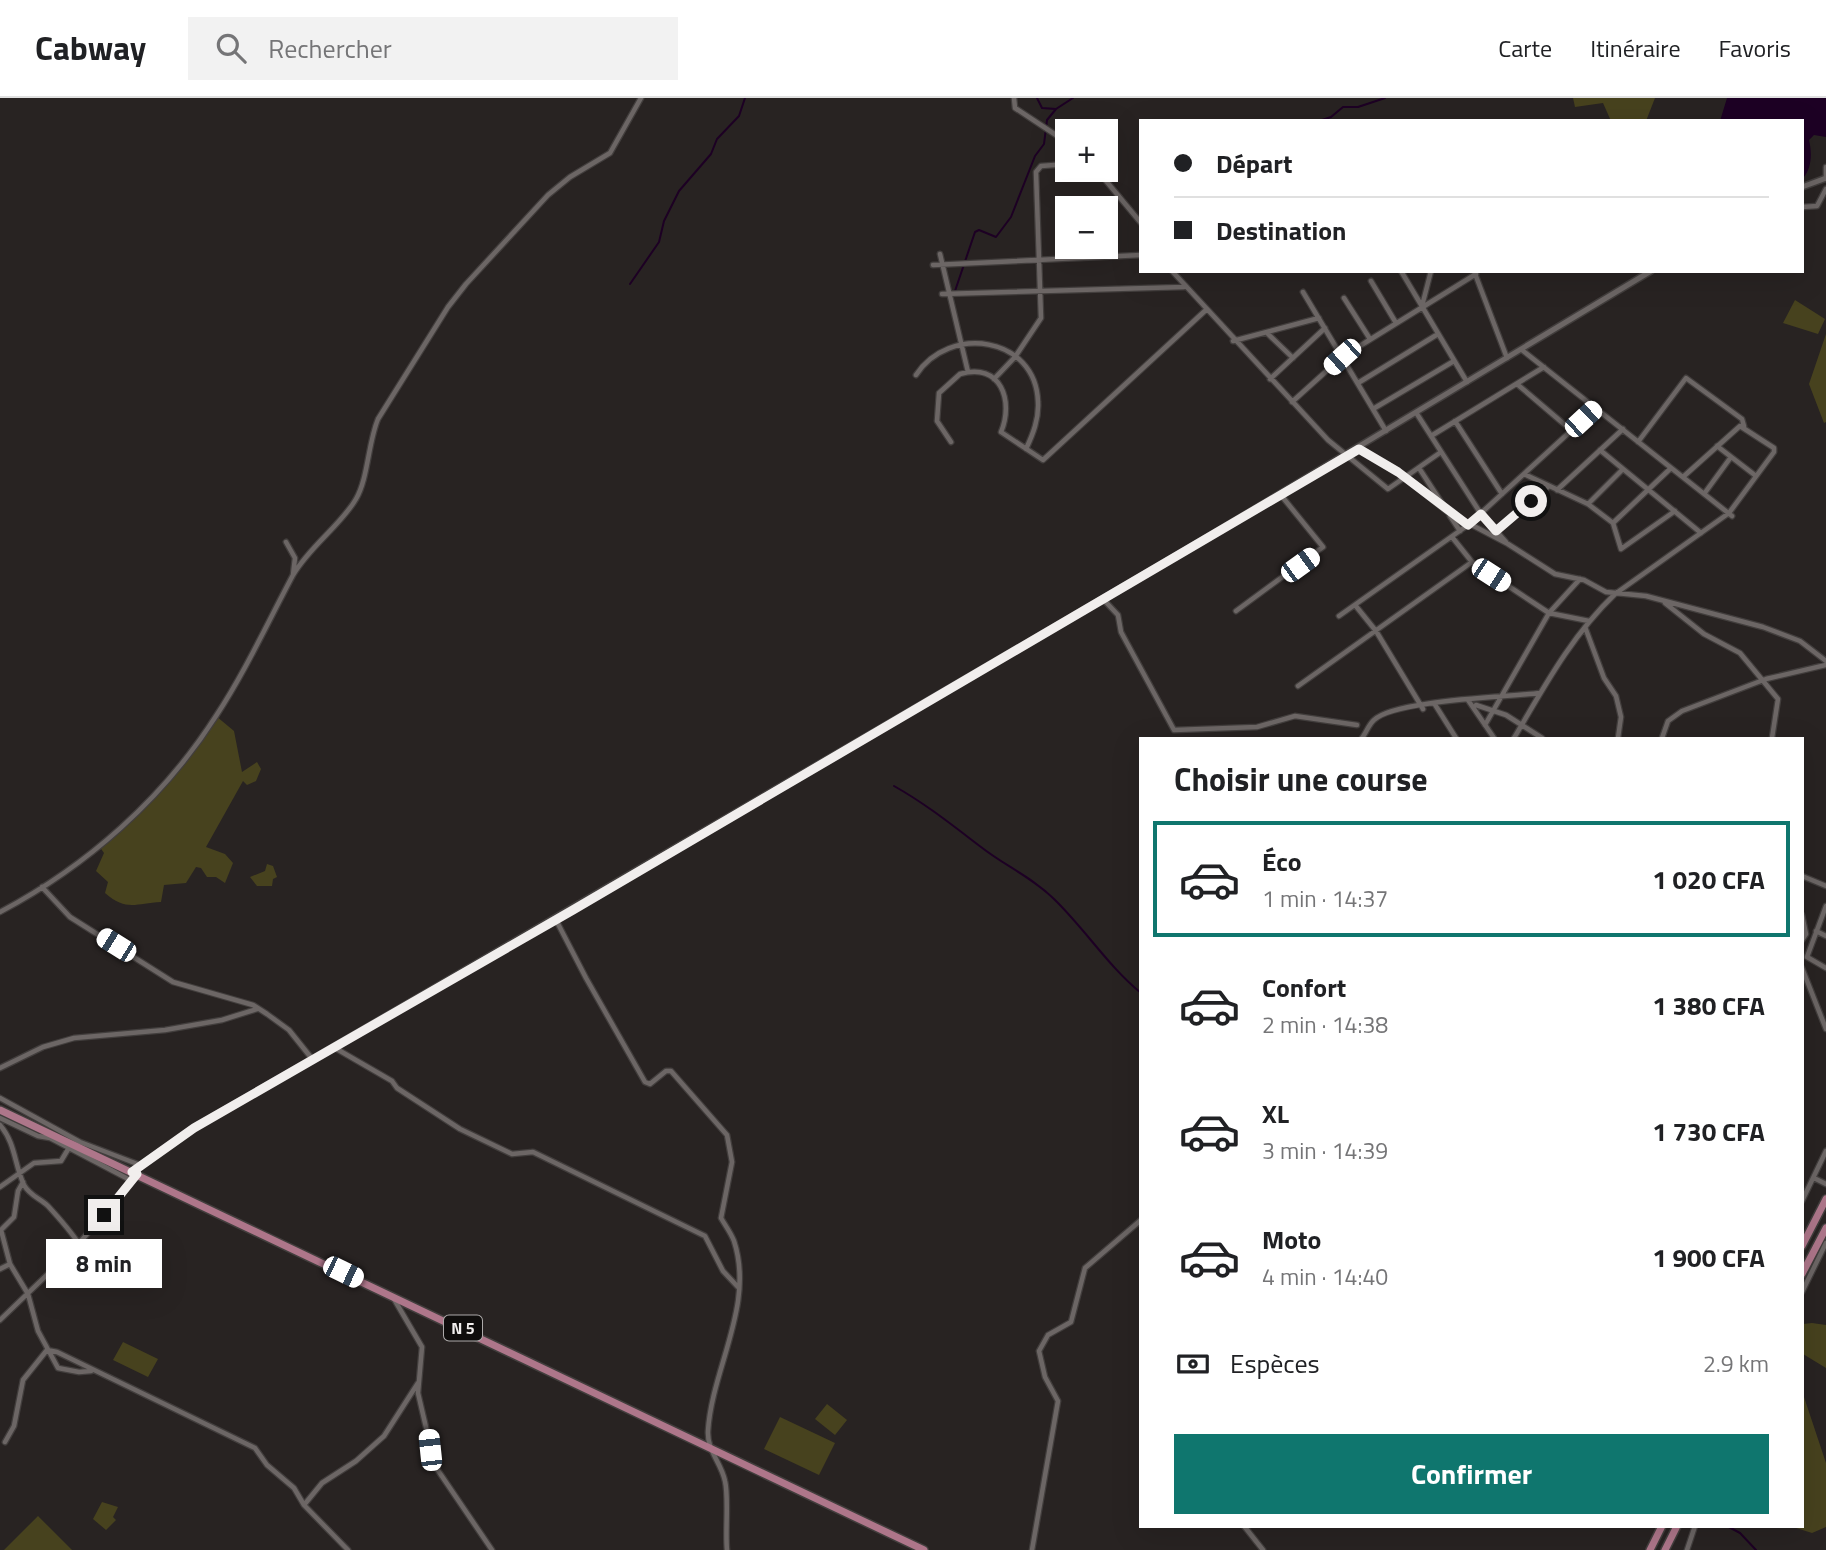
<!DOCTYPE html>
<html lang="fr">
<head>
<meta charset="utf-8">
<style>
  body { margin:0; font-family:"Titillium Web",sans-serif; background:#f2f2f2; color:#202124; height:100vh; display:flex; flex-direction:column; font-size:26px; white-space:nowrap }
  * { box-sizing:border-box; margin:0 }
  p { font-size:23px; color:#757577 }
  .icon { flex:none; width:38px; height:38px; fill:none; stroke:currentColor; stroke-width:2; stroke-linecap:round; stroke-linejoin:round }
  .map { position:relative; flex:1; overflow:hidden }
  .side { position:absolute; left:1139px; top:639px; width:665px; height:791px; display:flex; flex-direction:column; background:#fff; border-radius:0px; box-shadow:0 7px 28px #0002 }
  .side>* { flex:none }
  .top-card { position:absolute; left:1139px; top:21px; width:665px; height:154px; border-radius:0px; box-shadow:0 7px 28px #0002; display:grid; align-content:center; height:154px; padding:0 35px; background:#fff }
  .fabs { position:absolute; left:1055px; top:21px; display:grid; gap:14px }
  .fabs a { display:grid; place-items:center; width:63px; height:63px; border-radius:0px; background:#fff; box-shadow:0 7px 28px #0002; font-size:35px }
  .end { position:absolute; width:32px; height:32px; margin:-16px; border:9px solid #f1eeed; background:#111; box-shadow:0 0 0 4px #111 }
  .from { border-radius:50% }
  .bubble { position:absolute; height:49px; border-radius:0px; background:#fff; box-shadow:0 7px 28px #0002; font-size:23px; font-weight:700; line-height:49px; text-align:center }
  .car { position:absolute; width:21px; height:42px; margin:-21px -10px; border-radius:9px; box-shadow:0 0 5px 2px #0007; background:linear-gradient(#fff 24%,#345 0 40%,#fff 0 76%,#345 0 86%,#fff 0) }
  .top-card b { display:flex; align-items:center; gap:24px; height:66px; font-size:26px }
  .top-card b+b { border-top:2px solid #e0e0e0 }
  .top-card i { width:18px; height:18px; background:#202124 }
  ul { padding:0; list-style:none }
  li { display:flex; align-items:center; gap:21px; height:116px; margin:0 14px 10px; padding:0 21px; border:4px solid transparent; border-radius:0px }
  li div { flex:1 }
  li b { display:block; font-size:26px }
  li em { font-style:normal; font-weight:700 }
  li.active { border-color:#0f766e }
  li>.icon { width:63px; height:63px; stroke-width:1.5 }
  h2 { padding:0 35px; font-size:32px; line-height:84px }
  .pay { display:flex; align-items:center; gap:18px; height:77px; padding:0 35px; font-size:26px }
  .pay p { margin-inline-start:auto }
  .button { display:flex; gap:14px; margin-top:auto; padding:14px 35px }
  .button a { flex:1; height:80px; border-radius:0px; background:#0f766e; color:#fff; font-size:28px; font-weight:700; line-height:80px; text-align:center }
  header { display:flex; align-items:center; gap:42px; box-sizing:border-box; height:98px; padding:0 35px; background:#fff; border-bottom:2px solid #e0e0e0 }
  header strong { font-size:33px }
  nav { display:flex; gap:38px; margin-inline-start:auto; font-size:24px }
  .search { width:490px; height:63px; background:#f2f2f2; display:flex; align-items:center; gap:18px; box-sizing:border-box; padding:0 24px; border-radius:0px; color:#757577; font-size:26px }
  .map>svg:first-child { display:block }
</style>
</head>
<body>
<header>
<strong>Cabway</strong>
<div class="search"><svg class="icon" aria-label="search" viewBox="0 0 24 24"><circle cx="10" cy="10" r="6"/><path d="M15 15l6 6"/></svg>Rechercher</div>
<nav><a>Carte</a><a>Itinéraire</a><a>Favoris</a></nav>
</header>
<div class="map">
<svg width="1826" height="1452" viewBox="0 0 1826 1452">
  <rect width="100%" height="100%" fill="#282322"/>
  <path fill="#47421e" d="M1573,0H1655L1646,23H1611L1603,5L1575,9Z
    M1795,202L1825,221L1818,236L1783,225Z
    M1826,236V324L1824,325L1809,286Z
    M216,618L234,633L242,674L257,664L261,671L256,683L247,687L243,683L206,749L225,756L233,765L225,785L216,779H207L201,770L196,769L186,785L164,787L161,804C136,805 127,814 105,795L108,784L96,773L104,755L99,748L162,689Z
    M267,766L273,768L277,779L273,781L272,788H257L250,779L265,773Z
    M1812,1225L1826,1227V1270L1803,1256V1226Z
    M123,1244L158,1261L148,1279L113,1262Z
    M1803,1296L1826,1365V1429L1812,1435L1790,1428H1802Z
    M827,1306L847,1322L835,1337L815,1321Z
    M780,1319L835,1345L819,1377L764,1351Z
    M102,1404L118,1409L113,1419L116,1422L106,1432L93,1421Z
    M38,1418L72,1452H4Z"/>
  <path fill="#1d0024" d="M1727,0H1826V39L1814,37L1809,42C1812,54 1812,71 1803,80L1802,23H1720Z"/>
  <g fill="none" stroke-linecap="round" stroke-linejoin="round">
    <path stroke="#1d0024" stroke-width="2" d="M1037,0L1042,10L1056,11L1073,0
      M1319,23L1331,19L1343,9H1358L1385,0
      M630,186L659,144L664,123L679,93L711,56L717,41L739,18L745,0
      M955,193L975,134L979,132L996,139L1011,119L1035,58L1044,46L1047,22L1056,11
      M894,688C926,706 952,727 981,749C1005,768 1032,779 1054,801C1085,831 1108,868 1141,895
      M1727,1428L1740,1435L1756,1452"/>
    <g stroke="#423e3d" stroke-width="7">
      <path id="minor" d="M1014,0L1015,10L1068,45
        M1097,72L1141,125
        M1826,81V69
        M1802,109L1817,108L1826,91
        M940,156L968,274
        M933,167L1141,157
        M1172,173L1328,342L1388,391L1441,354
        M1401,173L1467,284
        M1474,173L1507,260
        M1371,183L1396,225
        M1303,194L1386,333
        M942,196L1184,189
        M1344,200L1370,241
        M1422,208L1431,173
        M1267,235L1293,260
        M1233,243L1319,220
        M1522,252L1732,418
        M916,277C949,226 1036,238 1038,304C1039,321 1033,336 1026,351
        M994,281L1015,259L1041,220L1036,74L1041,68L1068,66
        M1270,281L1325,230
        M1358,285L1438,236
        M1517,286L1571,332
        M1292,304L1342,259L1476,176
        M1373,311L1454,263
        M1417,316L1481,416L1506,444
        M1455,323L1502,396
        M1431,338L1544,269
        M951,344L937,323L939,295L960,276C1001,264 1014,303 1001,334L1043,362L1207,211
        M1638,344L1686,280L1742,321L1744,328
        M1717,348L1756,378
        M1359,351L1398,374L1449,415L1508,446L1555,476L1584,482L1606,494L1646,498L1763,529L1800,543L1826,563
        M1600,352L1701,435
        M1419,370L1445,410
        M1524,376L1588,406L1613,425L1621,451L1675,413
        M1557,392L1623,331
        M1704,396L1731,359
        M1588,406L1623,371
        M1450,418L1460,433
        M1613,425L1671,370
        M1496,433L1549,388
        M1452,439L1472,464L1549,515L1589,523
        M293,477C310,448 341,427 356,401C368,381 368,345 378,321L448,209L466,186L548,97L570,79L610,55L641,0
        M1103,501L1118,517L1121,534L1174,632L1257,629L1295,618L1357,627
        M1665,505L1704,536L1740,555L1778,601L1772,640
        M1355,507L1376,533L1423,611
        M1236,513L1323,449L1280,396
        M1339,518L1468,427L1596,310
        M1585,529L1604,580L1616,598L1621,619L1618,640
        M1298,588L1472,464
        M1468,602L1494,640
        M1434,605L1456,640
        M1476,607L1506,617L1542,640
        M1485,627L1549,515L1580,481
        M1362,640C1366,635 1369,626 1374,622C1394,602 1508,599 1540,595
        M1514,640C1544,589 1572,537 1615,496L1729,415L1774,354V350L1740,328L1683,379
        M1662,640L1668,623L1682,613L1766,581L1826,567
        M1802,778L1826,788
        M42,789L70,819L173,884L253,907L267,916L289,932L313,962
        M1826,808L1807,859L1826,870
        M0,814C87,768 163,701 216,618C245,574 268,524 293,477L295,460L286,444
        M1802,817L1806,836L1802,842
        M556,822L586,880L645,984L650,986L666,973H671L727,1037L732,1064L721,1120C725,1127 731,1135 734,1143C755,1207 712,1270 708,1333C707,1353 721,1364 725,1383C729,1400 725,1433 727,1452
        M1816,833L1826,838
        M1802,870L1826,931
        M335,950L392,983L397,990L460,1031L512,1056L533,1054L705,1138L723,1173L738,1189
        M0,970L43,949L74,940L165,932L222,922L257,911
        M0,1000L80,1044L140,1067
        M0,1020L38,1038L50,1040L132,1083
        M0,1027C16,1046 14,1066 24,1087C30,1098 40,1100 48,1108C59,1120 70,1132 79,1146
        M1814,1080L1826,1086
        M23,1084L18,1093L14,1119L1,1132L10,1166L28,1196L38,1233L58,1270L79,1274L91,1273
        M0,1089L34,1065L61,1063L70,1048
        M1802,1103L1826,1053
        M0,1171L10,1166
        M1802,1194L1826,1145
        M394,1201L422,1249L418,1295L435,1368L492,1452
        M0,1222L76,1149L137,1077
        M5,1344L14,1328L23,1282L47,1252L57,1254L255,1350L267,1367L294,1390L304,1407L348,1452
        M304,1407L322,1385L356,1363L384,1338L418,1285
        M1244,1428L1263,1452
        M1032,1452L1058,1303L1045,1279L1039,1253L1048,1237L1071,1224L1085,1170L1141,1122
        M1687,1452L1695,1428"/>
    </g>
    <g stroke="#423e3d" stroke-width="8">
      <path id="tertiary" d="M1802,89L1826,80
        M132,1074L194,1030L1178,457L1651,173"/>
    </g>
    <g stroke="#423e3d" stroke-width="10">
      <path id="trunk" d="M0,1012L924,1452
        M1802,1148L1826,1101
        M1802,1176L1826,1130
        M1650,1452L1662,1428
        M1665,1452L1677,1428"/>
    </g>
    <use href="#minor" stroke="#6c6665" stroke-width="4.5"/>
    <use href="#tertiary" stroke="#6c6665" stroke-width="5"/>
    <use href="#trunk" stroke="#ae768a" stroke-width="7"/>
  </g>
  <g fill="none" stroke-linecap="round" stroke-linejoin="round">
    <path stroke="#f1eeed" stroke-width="9" d="M104,1117L137,1076L132,1074L194,1030L573,812L1359,351L1398,374L1468,427L1481,416L1496,433L1531,403"/>
  </g>
  <g text-anchor="middle" dominant-baseline="central" stroke-width="5" stroke-linejoin="round" paint-order="stroke">
    <rect fill="#0f0d0c" stroke="#adaaaa" stroke-width="2" x="444" y="1217.5" width="38" height="25" rx="5"/>
    <g font-size="16" font-weight="bold" fill="#f1eeed">
      <text x="463" y="1230">N 5</text>
    </g>
  </g>
</svg>
<div class="fabs">
<a>+</a>
<a>−</a>
</div>
<i class="end from" style="left:1531px;top:403px"></i>
<i class="end" style="left:104px;top:1117px"></i>
<div class="bubble" style="left:46px;top:1141px;width:116px">8 min</div>
<i class="car" style="left:1342px;top:259px;rotate:228deg"></i>
<i class="car" style="left:1583px;top:321px;rotate:47deg"></i>
<i class="car" style="left:1300px;top:467px;rotate:54deg"></i>
<i class="car" style="left:1491px;top:477px;rotate:123deg"></i>
<i class="car" style="left:116px;top:847px;rotate:302deg"></i>
<i class="car" style="left:343px;top:1174px;rotate:116deg"></i>
<i class="car" style="left:430px;top:1352px;rotate:354deg"></i>
<div class="top-card">
<b><i class="from"></i>Départ</b>
<b><i></i>Destination</b>
</div>
<section class="side">
<h2>Choisir une course</h2>
<ul>
<li class="active"><svg class="icon" aria-label="car" viewBox="0 0 24 24"><path d="M5 17H2v-5l4-1 3-4h7l3 4 3 1v5h-3M9 17h6M6 11h13"/><circle cx="7" cy="17" r="2"/><circle cx="17" cy="17" r="2"/></svg><div><b>Éco</b><p>1 min · 14:37</p></div><em>1 020 CFA</em></li>
<li><svg class="icon" aria-label="car" viewBox="0 0 24 24"><path d="M5 17H2v-5l4-1 3-4h7l3 4 3 1v5h-3M9 17h6M6 11h13"/><circle cx="7" cy="17" r="2"/><circle cx="17" cy="17" r="2"/></svg><div><b>Confort</b><p>2 min · 14:38</p></div><em>1 380 CFA</em></li>
<li><svg class="icon" aria-label="car" viewBox="0 0 24 24"><path d="M5 17H2v-5l4-1 3-4h7l3 4 3 1v5h-3M9 17h6M6 11h13"/><circle cx="7" cy="17" r="2"/><circle cx="17" cy="17" r="2"/></svg><div><b>XL</b><p>3 min · 14:39</p></div><em>1 730 CFA</em></li>
<li><svg class="icon" aria-label="car" viewBox="0 0 24 24"><path d="M5 17H2v-5l4-1 3-4h7l3 4 3 1v5h-3M9 17h6M6 11h13"/><circle cx="7" cy="17" r="2"/><circle cx="17" cy="17" r="2"/></svg><div><b>Moto</b><p>4 min · 14:40</p></div><em>1 900 CFA</em></li>
</ul>
<div class="pay"><svg class="icon" aria-label="cash" viewBox="0 0 24 24"><path d="M3 7h18v10H3z"/><circle cx="12" cy="12" r="2"/></svg>Espèces<p>2.9 km</p></div>
<div class="button"><a>Confirmer</a></div>
</section>
</div>
</body>
</html>
